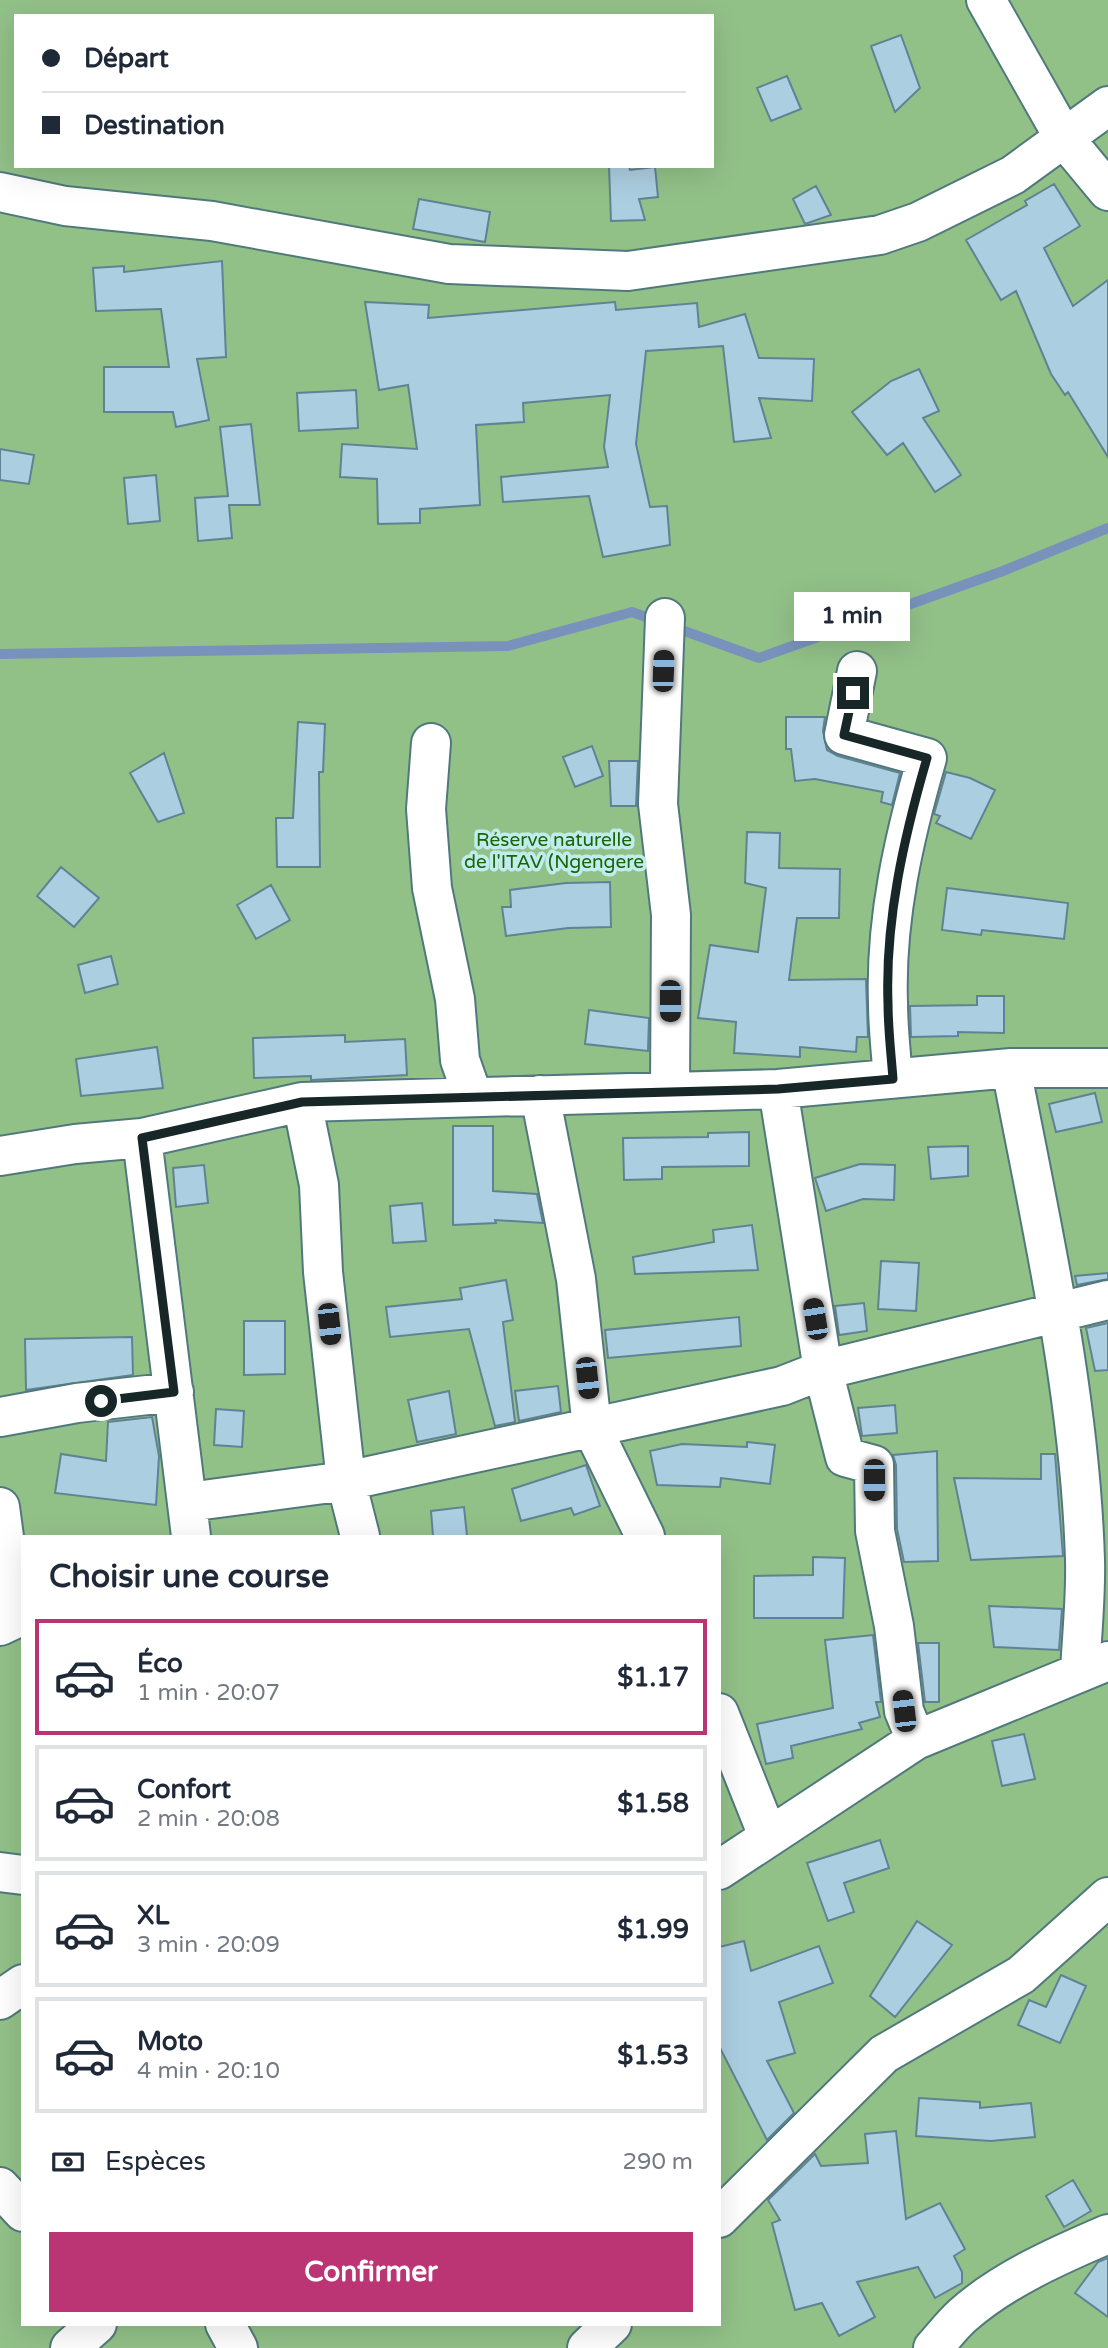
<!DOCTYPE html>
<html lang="fr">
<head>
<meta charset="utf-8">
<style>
  body { margin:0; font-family:"Varela Round",sans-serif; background:#f2f2f3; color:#1f2937; height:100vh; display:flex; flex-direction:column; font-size:26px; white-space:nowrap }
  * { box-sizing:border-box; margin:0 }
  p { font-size:23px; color:#747a83 }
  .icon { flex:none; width:38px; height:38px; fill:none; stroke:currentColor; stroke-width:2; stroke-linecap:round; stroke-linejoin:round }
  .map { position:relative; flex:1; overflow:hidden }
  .side { position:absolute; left:21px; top:1535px; width:700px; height:791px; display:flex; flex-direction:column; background:#fff; border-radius:0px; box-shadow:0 7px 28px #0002 }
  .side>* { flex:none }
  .top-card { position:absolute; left:14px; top:14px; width:700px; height:154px; border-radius:0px; box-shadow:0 7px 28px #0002; display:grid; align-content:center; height:154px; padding:0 28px; background:#fff }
  .end { position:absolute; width:32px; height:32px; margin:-16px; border:9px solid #172728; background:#fff; box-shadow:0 0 0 4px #fff }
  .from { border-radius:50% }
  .bubble { position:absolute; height:49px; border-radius:0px; background:#fff; box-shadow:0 7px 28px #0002; font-size:23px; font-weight:800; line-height:49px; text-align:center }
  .car { position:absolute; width:21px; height:42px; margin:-21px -10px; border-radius:9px; box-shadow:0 0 5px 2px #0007; background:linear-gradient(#222 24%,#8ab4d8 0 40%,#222 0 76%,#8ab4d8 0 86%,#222 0) }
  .top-card b { display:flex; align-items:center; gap:24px; height:66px; font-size:26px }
  .top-card b+b { border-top:2px solid #e0e1e3 }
  .top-card i { width:18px; height:18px; background:#1f2937 }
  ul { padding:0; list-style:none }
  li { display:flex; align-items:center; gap:21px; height:116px; margin:0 14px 10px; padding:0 14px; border:4px solid #e0e1e3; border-radius:0px }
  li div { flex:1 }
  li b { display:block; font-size:26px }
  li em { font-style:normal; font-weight:800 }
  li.selected { border-color:#bb3474 }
  li>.icon { width:63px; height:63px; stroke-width:1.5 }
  h2 { padding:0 28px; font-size:32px; line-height:84px }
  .pay { display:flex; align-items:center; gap:18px; height:77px; padding:0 28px; font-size:26px }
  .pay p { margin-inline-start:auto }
  .action { display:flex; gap:14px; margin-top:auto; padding:14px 28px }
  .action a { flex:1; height:80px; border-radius:0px; background:#bb3474; color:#fff; font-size:28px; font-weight:800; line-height:80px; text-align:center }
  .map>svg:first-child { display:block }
</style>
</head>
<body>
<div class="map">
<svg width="1108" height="2348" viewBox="0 0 1108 2348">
  <rect width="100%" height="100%" fill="#c0ecef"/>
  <path fill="#92c188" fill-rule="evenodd" d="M0,0H1108V2348H0ZM16,16H712V166H16ZM23,1536H719V2324H23Z"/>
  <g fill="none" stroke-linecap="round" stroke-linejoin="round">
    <path stroke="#7892bc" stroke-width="10" d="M0,654L508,646L632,612L759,658L1003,571L1108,528"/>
  </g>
  <path fill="#accee1" stroke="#628293" stroke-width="2" d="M901,35L920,88L895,112L871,46Z
    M787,76L801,109L771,121L757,88Z
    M609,166H629L630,170L655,167L658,197L639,199L645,220L611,221Z
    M1054,184L1080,226L1044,248L1073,306L1108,280V457L1068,392L1065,395L1051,374L1016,291L1001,300L966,240L1027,205L1025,201Z
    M816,186L831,215L805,224L793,199Z
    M419,199L490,212L485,242L413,229Z
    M222,261L226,357L197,359L209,420L176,427L173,412H104V367H169L161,309L96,311L93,268L124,266V272Z
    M365,302L429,305L428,318L615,302L616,310L697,303L699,327L745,314L759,358L814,359L812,401L759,398L771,438L734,442L723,346L646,351L636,444L650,507L667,506L670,545L603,557L589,496L503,502L501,477L608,467L604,447L610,395L523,403L524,422L476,425L480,505L420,509V523L378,524L377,479L340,477L342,444L417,449L408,385L379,390Z
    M919,369L939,411L923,418L961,475L935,492L903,443L887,455L852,412L891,381Z
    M356,390L358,428L299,431L297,393Z
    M251,424L260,505H229L232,538L198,541L195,498L228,496L220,427Z
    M0,449L34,455L29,484L0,480Z
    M156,475L160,521L128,524L124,478Z
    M786,717H825L823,731L827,750L838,756L900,773L892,805L881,802L883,792L815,779L795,781L791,749H786Z
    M298,722L325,724L323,772H319L320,867H277L276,818H293Z
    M592,746L603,776L575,787L563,757Z
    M164,753L184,813L158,822L130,773Z
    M609,761H638L636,806H611Z
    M946,772L970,778L995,790L971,839L936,823L940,816L934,814Z
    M747,832L780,833L779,868L840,869L839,918H797L789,980L866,979L868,1037H857L856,1052L800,1047V1057L734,1053L736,1022L698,1018L710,945L758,952L766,888L745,883Z
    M61,867L99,898L74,927L37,896Z
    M610,882L611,927L568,928L506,936L502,907H511L510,890L566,883Z
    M271,885L290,920L256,939L237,905Z
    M947,888L1068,903L1064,939L982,930L981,935L942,930Z
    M111,956L118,984L85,993L78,965Z
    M977,996H1004V1033L958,1032V1036L911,1037L910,1006L977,1005Z
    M589,1010L649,1018L648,1051L585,1044Z
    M345,1035V1042L405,1039L407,1075L311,1080V1076L254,1078L253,1038Z
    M157,1047L163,1088L81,1096L76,1059Z
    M1095,1093L1102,1122L1056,1132L1049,1104Z
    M453,1126H493V1191L537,1194L543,1223L495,1220L496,1223L453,1225Z
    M749,1132V1166L662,1167V1179L624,1180L623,1138L708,1137V1133Z
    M968,1146V1176L931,1179L928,1147Z
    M860,1164L895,1165L894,1200L863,1199L826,1211L815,1178Z
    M204,1165L208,1203L176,1207L173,1168Z
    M422,1203L426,1241L393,1243L390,1206Z
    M752,1225L758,1270L635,1274L633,1257L714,1242L713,1230Z
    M881,1261L919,1263L916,1311L878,1309Z
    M1108,1273V1279L1077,1285L1075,1276Z
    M506,1280L513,1320L503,1322L515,1422L495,1426L469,1329L390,1337L386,1307L462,1299L460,1288Z
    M864,1303L867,1331L839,1335L835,1306Z
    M739,1317L741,1346L608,1358L605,1330Z
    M244,1321H285V1374L244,1375Z
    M1108,1323V1370L1095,1371L1086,1328Z
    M132,1337L133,1375L26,1390L25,1339Z
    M558,1386L561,1412L519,1421L515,1391Z
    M449,1391L456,1434L417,1442L408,1400Z
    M895,1405L897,1433L862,1436L858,1408Z
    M216,1409L244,1411L242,1447L214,1445Z
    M152,1417L159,1456L156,1505L55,1493L61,1454L106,1461L108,1422Z
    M747,1442L775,1445L770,1484L721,1478L720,1487L657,1485L650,1451L682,1444L747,1447Z
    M937,1451L938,1561L904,1562L897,1529L896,1465L893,1455Z
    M1041,1454H1055L1063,1556L971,1560L954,1478L1041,1479Z
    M586,1465L600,1506L574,1515L571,1508L521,1521L512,1489Z
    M464,1507L467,1536H433L431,1511Z
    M813,1557L845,1558L843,1618H754V1576L813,1575Z
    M989,1606L1062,1609L1059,1650L994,1647Z
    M873,1635L881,1702H876L880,1717L859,1723L862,1729L791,1746L793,1758L766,1764L757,1724L833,1708L825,1640Z
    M918,1643H939V1702H925Z
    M1024,1734L1035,1779L1002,1786L992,1741Z
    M880,1840L889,1868L844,1883L854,1912L828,1921L807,1863Z
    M917,1921L952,1945L895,2017L870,1996Z
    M744,1941L751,1971L819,1946L833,1983L779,2002L795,2053L767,2061L794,2113L767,2140L719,2046V1947Z
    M1061,1975L1086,1986L1060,2043L1018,2025L1029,2000L1046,2007Z
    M919,2098L980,2102V2108L1031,2103L1035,2137L991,2141L916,2136Z
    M896,2131L906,2219L940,2203L965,2249L954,2256L962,2272V2283L935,2298L918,2267L857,2282L875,2317L839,2336L822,2303L795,2310L772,2223L780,2220L768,2200L815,2154L821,2166L868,2163L865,2134Z
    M1073,2180L1091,2211L1064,2227L1046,2196Z
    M1108,2258V2317L1075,2293L1098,2262Z"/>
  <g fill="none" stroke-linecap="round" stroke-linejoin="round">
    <g stroke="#51797c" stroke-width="42">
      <path id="minor" d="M986,0L1064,138L1108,191
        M0,192L65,206L212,221L449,264L628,271L880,235L918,222L1013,175L1108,106
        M665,618L658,804L671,915L670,1090
        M857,671L844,735L927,758C904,837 885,920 888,1003C888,1028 891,1053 893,1078
        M431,743L426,809L432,888L455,999L460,1060L473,1097
        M1011,1068C1042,1230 1080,1394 1085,1560C1086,1596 1082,1634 1080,1671
        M778,1089L823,1370L845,1457L874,1465L875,1531L894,1626L904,1711L916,1740
        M540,1095L576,1279L592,1428L645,1536
        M302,1102L319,1185L323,1272L346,1481L360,1536
        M142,1138L191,1536
        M0,1156L75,1144L142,1138L302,1102L778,1089L1011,1068H1108
        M0,1417L77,1403L174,1392
        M188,1502L346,1481L782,1386L823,1370L1108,1300
        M0,1507L15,1619L0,1626
        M719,1713L768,1836
        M719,1870L916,1740L1108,1661
        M0,1872L23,1875
        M0,2000L23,1984
        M0,2187L23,2212
        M719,2218L884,2054L1021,1975L1108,1897
        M225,2324L238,2348
        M70,2348L97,2324
        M587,2348L612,2324
        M933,2348C943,2337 952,2325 962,2316C1002,2280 1059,2255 1108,2234"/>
    </g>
    <use href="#minor" stroke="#fff" stroke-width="38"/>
  </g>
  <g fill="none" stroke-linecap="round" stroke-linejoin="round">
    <path stroke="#172728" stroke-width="9" d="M101,1401L174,1392L142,1138L302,1102L778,1089L893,1079C891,1053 888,1028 888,1003C885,920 904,837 927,758L844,735L853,693"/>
  </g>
  <g text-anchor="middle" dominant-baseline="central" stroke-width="7" stroke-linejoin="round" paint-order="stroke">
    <g font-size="19" fill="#1a6500" stroke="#c0ecef">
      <text x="554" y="840">Réserve naturelle<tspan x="554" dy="22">de l'ITAV (Ngengere</tspan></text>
    </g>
  </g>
</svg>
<i class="end from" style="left:101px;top:1401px"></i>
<i class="end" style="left:853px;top:693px"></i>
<div class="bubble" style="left:794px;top:592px;width:116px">1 min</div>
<i class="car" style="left:663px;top:671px;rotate:2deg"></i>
<i class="car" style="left:670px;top:1001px;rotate:180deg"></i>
<i class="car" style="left:815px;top:1319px;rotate:351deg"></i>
<i class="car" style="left:329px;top:1324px;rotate:174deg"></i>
<i class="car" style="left:587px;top:1378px;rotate:174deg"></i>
<i class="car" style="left:874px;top:1480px;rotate:180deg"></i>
<i class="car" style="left:904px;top:1711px;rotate:353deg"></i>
<div class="top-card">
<b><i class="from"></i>Départ</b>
<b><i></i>Destination</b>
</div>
<section class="side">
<h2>Choisir une course</h2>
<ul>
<li class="selected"><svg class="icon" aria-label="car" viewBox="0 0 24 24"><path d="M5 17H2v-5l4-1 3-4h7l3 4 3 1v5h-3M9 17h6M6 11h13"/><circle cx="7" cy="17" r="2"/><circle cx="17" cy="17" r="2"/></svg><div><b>Éco</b><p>1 min · 20:07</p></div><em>$1.17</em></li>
<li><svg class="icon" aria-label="car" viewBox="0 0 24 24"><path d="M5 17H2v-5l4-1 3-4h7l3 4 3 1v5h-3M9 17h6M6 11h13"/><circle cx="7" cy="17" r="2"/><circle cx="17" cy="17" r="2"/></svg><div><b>Confort</b><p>2 min · 20:08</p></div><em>$1.58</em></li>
<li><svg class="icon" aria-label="car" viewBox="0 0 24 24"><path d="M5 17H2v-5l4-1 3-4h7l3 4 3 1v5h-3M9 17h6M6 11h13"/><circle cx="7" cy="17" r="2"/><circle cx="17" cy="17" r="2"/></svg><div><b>XL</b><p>3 min · 20:09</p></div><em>$1.99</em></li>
<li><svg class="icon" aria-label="car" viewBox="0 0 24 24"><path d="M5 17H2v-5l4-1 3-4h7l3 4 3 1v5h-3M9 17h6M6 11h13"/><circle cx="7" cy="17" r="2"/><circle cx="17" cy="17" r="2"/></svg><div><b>Moto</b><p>4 min · 20:10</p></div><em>$1.53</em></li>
</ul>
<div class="pay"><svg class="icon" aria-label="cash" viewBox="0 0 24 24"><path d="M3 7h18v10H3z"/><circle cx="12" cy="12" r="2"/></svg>Espèces<p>290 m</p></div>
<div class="action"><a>Confirmer</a></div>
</section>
</div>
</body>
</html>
